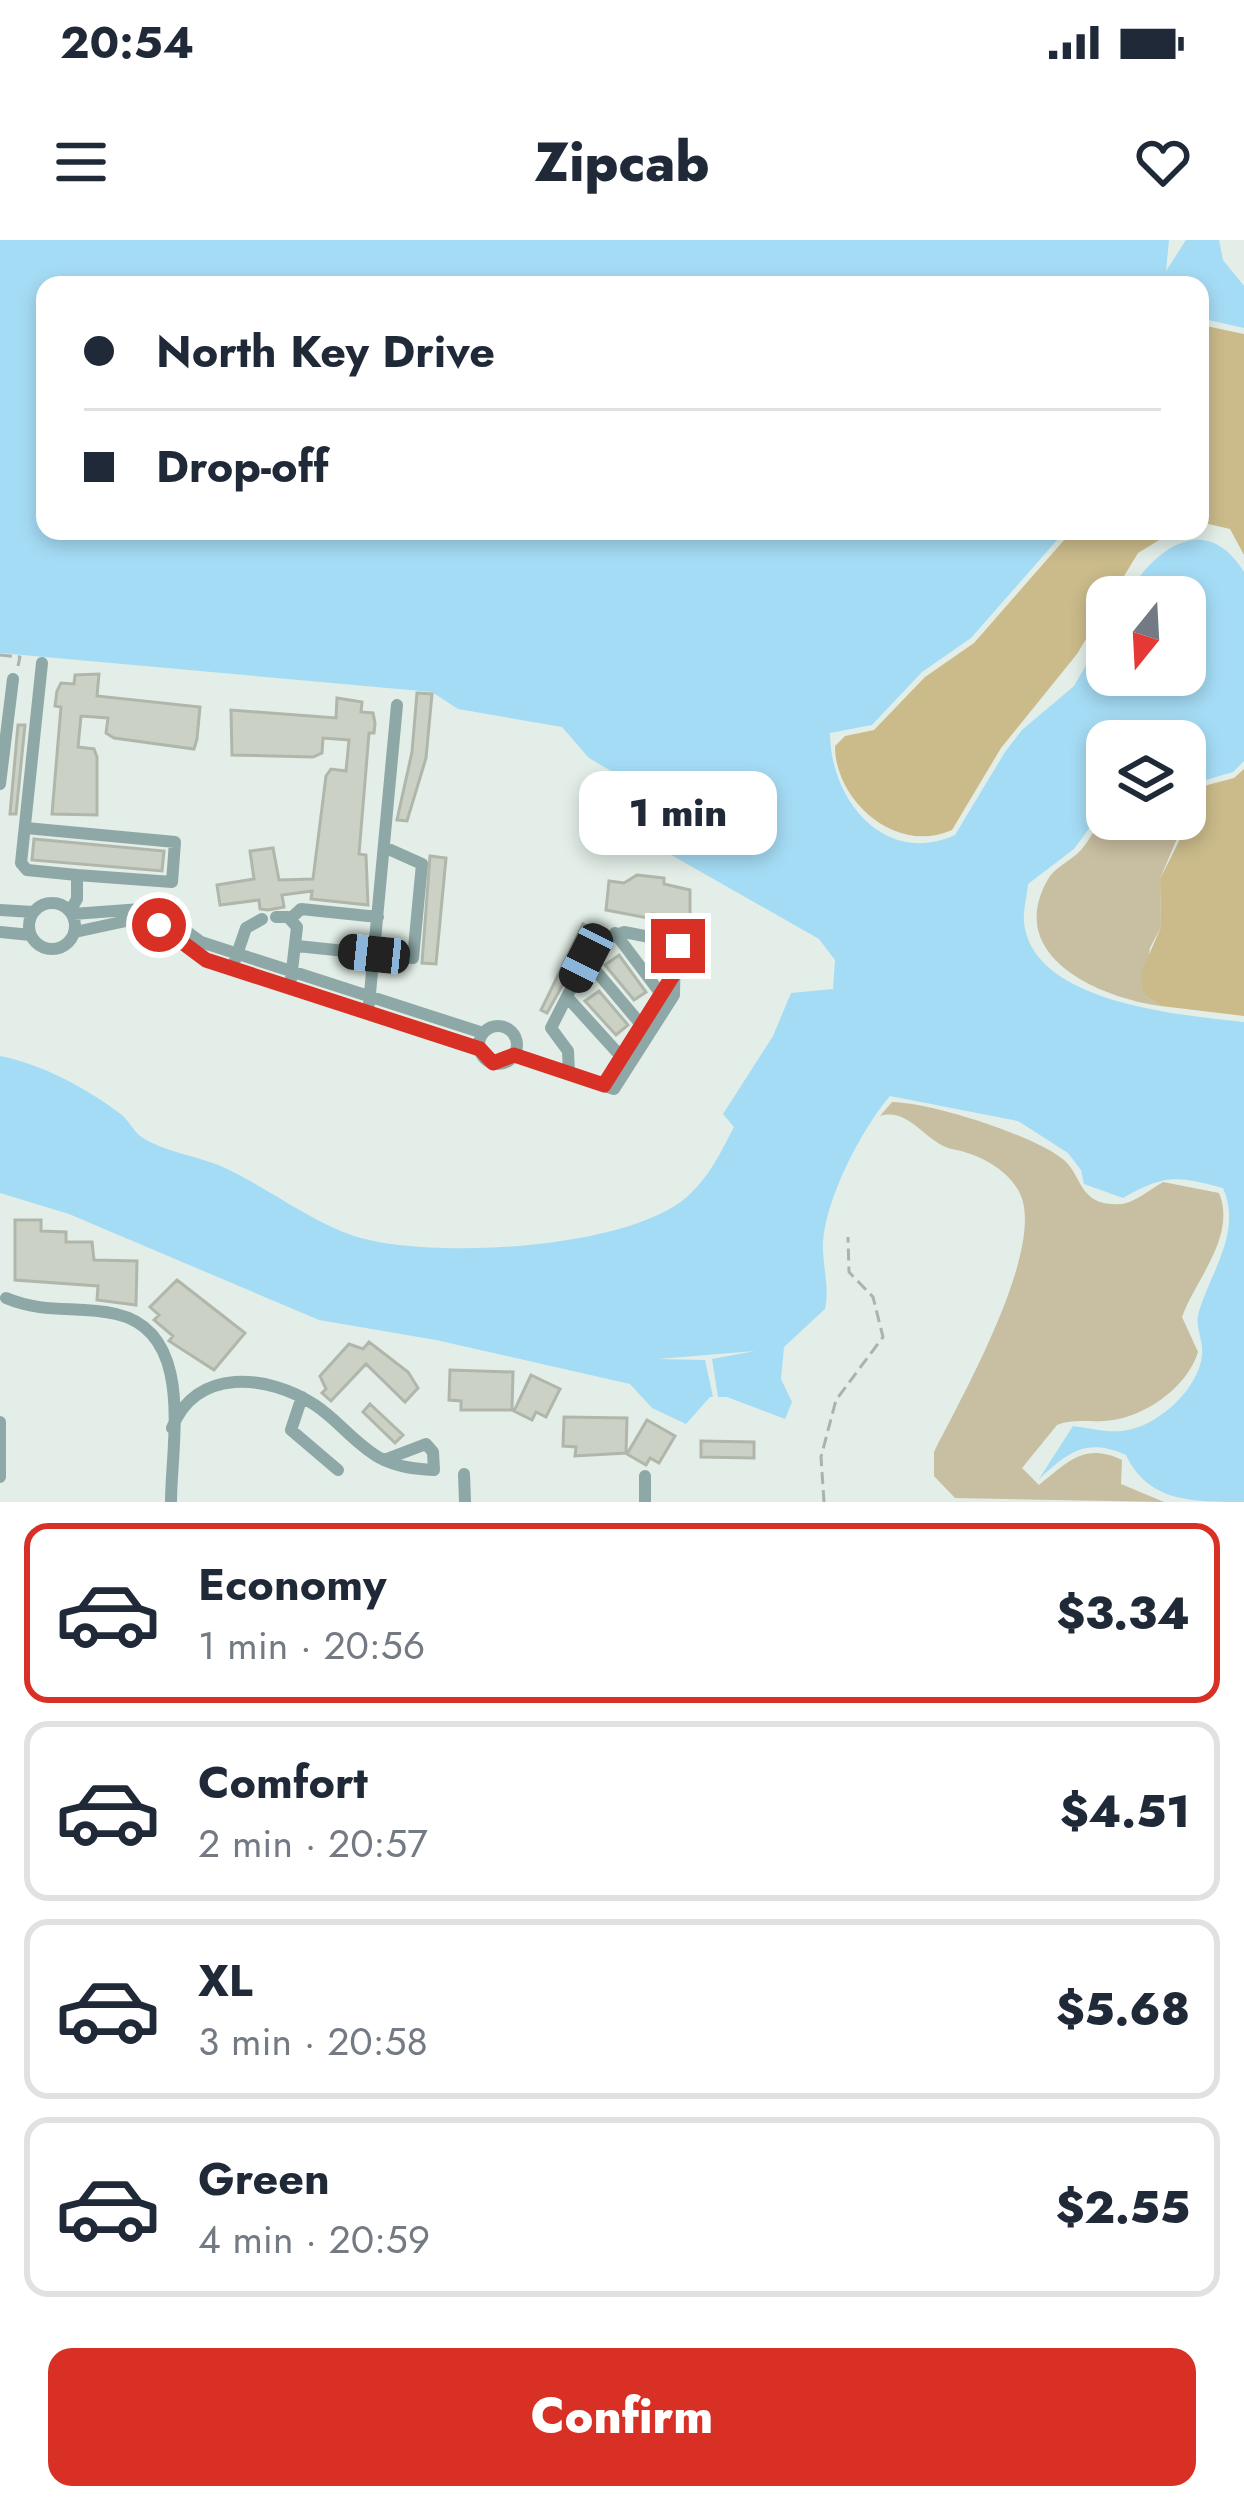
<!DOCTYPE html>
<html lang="en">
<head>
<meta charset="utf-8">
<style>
  body { margin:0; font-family:Jost,sans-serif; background:#f2f2f3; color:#1f2937; height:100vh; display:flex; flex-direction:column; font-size:45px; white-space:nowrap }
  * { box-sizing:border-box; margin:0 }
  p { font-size:39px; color:#747a83 }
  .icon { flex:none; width:66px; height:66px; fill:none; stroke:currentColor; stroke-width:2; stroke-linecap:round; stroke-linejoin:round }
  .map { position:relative; height:1262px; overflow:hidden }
  .panel { display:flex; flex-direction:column; background:#fff; flex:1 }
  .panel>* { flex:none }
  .banner { position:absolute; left:36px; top:36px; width:1173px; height:264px; border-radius:24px; box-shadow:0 6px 18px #0003; display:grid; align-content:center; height:264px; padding:0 48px; background:#fff }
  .needle { width:78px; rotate:198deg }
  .controls { position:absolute; left:1086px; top:336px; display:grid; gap:24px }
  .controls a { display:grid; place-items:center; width:120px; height:120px; border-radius:24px; background:#fff; box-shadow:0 6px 18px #0003; font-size:60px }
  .end { position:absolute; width:54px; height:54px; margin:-27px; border:15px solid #d93025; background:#fff; box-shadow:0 0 0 6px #fff }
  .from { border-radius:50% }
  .bubble { position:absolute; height:84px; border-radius:24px; background:#fff; box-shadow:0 6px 18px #0003; font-size:39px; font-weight:800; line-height:84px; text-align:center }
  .car { position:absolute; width:36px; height:72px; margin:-36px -18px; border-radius:15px; box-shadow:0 0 9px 3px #0007; background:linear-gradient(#222 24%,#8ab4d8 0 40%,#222 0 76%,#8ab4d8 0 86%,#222 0) }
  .banner b { display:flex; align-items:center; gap:42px; height:114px; font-size:45px }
  .banner b+b { border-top:3px solid #e0e1e3 }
  .banner i { width:30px; height:30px; background:#1f2937 }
  ul { padding:21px 0 0; list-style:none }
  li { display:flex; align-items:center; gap:36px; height:180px; margin:0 24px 18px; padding:0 24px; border:6px solid #e0e1e3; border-radius:24px }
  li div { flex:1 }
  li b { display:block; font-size:45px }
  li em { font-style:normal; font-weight:800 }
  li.selected { border-color:#d93025 }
  li>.icon { width:108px; height:108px; stroke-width:1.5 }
  .action { display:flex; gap:24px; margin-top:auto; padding:24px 48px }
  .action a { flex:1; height:138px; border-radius:24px; background:#d93025; color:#fff; font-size:48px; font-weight:800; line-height:138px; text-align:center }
  .status { display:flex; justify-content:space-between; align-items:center; height:84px; padding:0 60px; background:#fff; direction:ltr }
  .status svg { height:33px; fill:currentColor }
  header { display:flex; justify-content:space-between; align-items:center; height:156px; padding:0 48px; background:#fff; font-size:54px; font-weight:800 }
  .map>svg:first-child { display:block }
</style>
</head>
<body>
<div class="status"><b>20:54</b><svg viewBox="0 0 49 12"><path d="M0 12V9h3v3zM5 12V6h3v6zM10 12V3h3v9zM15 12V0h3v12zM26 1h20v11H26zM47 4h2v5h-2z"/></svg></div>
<header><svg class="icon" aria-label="menu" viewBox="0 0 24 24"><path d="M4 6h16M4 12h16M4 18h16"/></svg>Zipcab<svg class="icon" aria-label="heart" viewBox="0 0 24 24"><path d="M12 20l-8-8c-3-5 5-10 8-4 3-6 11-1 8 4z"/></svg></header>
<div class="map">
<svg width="1244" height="1262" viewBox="0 0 1244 1262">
  <rect width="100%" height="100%" fill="#e2eee7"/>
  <path fill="#c8bea1" d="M1107,571V579L1186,577L1160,639L1161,687L1150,708L1143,755L1161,766C1100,758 1005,717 1047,641C1054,627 1071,621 1081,610C1091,598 1098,584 1107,571Z
    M892,862C932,863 1026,893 1060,917C1084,933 1076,967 1121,964C1134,963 1151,949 1163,942L1219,953C1237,996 1195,1040 1182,1077L1198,1112C1187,1148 1143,1179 1104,1181C1087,1182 1073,1179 1057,1185L1022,1228L1039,1245C1068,1222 1084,1202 1122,1220L1121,1244L1164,1262L955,1258L934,1236V1212C961,1158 1038,1023 1023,962C1015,932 980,914 952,909C925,903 910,867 880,876Z"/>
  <path fill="#cbbb8b" d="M1206,86L1244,94V315L1230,289L1200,282V98Z
    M1072,291H1174L1138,313L1077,414L1001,508L952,590C896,615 835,561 835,506L845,496L874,490L925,437L974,403Z
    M1244,529V776L1161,766L1143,755L1141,733L1161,687L1160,639L1184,591L1185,551L1234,538Z"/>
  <path fill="#a5dcf5" d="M0,0H1169L1166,31L1186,0H1219L1223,20L1244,46V88L1204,79L1200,86V45H45V291H1065L971,398L922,432L872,485L830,493C830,559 884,627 955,595L1005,512L1022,490L1074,446L1107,389V435H1185V357H1126C1153,310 1205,269 1244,332V521L1233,532L1185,546V501H1107V564L1074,609L1028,644C1027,656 1023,671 1024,682C1032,764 1183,775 1244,782V1262C1192,1262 1148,1262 1126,1215C1087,1197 1068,1212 1039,1239L1073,1186C1089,1188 1111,1194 1128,1190C1160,1184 1199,1148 1202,1115C1204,1100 1194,1088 1199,1071C1212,1030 1242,991 1223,948C1175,936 1166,934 1123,958L1084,944L1081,930L1068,913L1018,881L890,856C861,890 826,958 823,1002C822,1025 830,1046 825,1069L784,1107L781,1139L792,1162L785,1179L727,1157H710L686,1184L652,1168L630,1144L436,1100L319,1080L69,974L0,953V816C42,824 88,849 122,875C129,881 133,890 140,896C162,912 200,916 225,928C268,948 310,981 354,996C428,1020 631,1010 689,955C709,937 722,910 734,887L723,874L773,796L791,753L833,749L835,720L819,699L624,588L623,538L589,518L562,487L458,469L432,452L0,413Z"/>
  <path fill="#e2eee7" d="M755,1111L712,1119L718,1157H713L705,1120L658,1119Z"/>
  <path fill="#ccd1c5" stroke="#b1b6ab" stroke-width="3" d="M99,434L97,456L200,467L197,499L194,509L114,498L106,493L108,478L81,476L78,507L94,509L97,517V575L52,574L61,467L55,466L57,451L61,443L74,444L75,435Z
    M417,453L432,454L426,518L407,581L397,580L412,512Z
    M337,458L362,462L361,472L373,473L375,483L374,493H369L359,614L366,615L368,665L311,659L312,651L282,655L284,667L268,670L260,669L259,660L220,665L217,645L254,639L250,611L273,608L279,640L313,639L326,536L331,529L346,531L349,500L323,498L322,513L313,517L232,515L231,470L336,478Z
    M18,485H25L16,574H10Z
    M34,599L164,611L162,631L32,620Z
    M430,616L446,618L436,724L422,723Z
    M637,635L664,638V644L690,650V678L653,674V679L606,670L609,641L624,643Z
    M583,684L594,689L547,773L541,770Z
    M619,715L646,752L634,760L605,725Z
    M599,751L628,785L616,795L585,761Z
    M15,980H41V991L66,992V1002H92L94,1020L137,1021L136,1065L97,1060L98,1046L15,1040Z
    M177,1040L245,1093L214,1130L169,1101L173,1096L154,1080L159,1075L150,1067Z
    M369,1102L408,1132L418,1148L405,1162L366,1124L331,1161L322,1153L326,1149L320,1136L349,1104L363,1109Z
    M450,1130L513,1132L512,1170H461V1161L449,1160Z
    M531,1135L560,1149L546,1177L536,1172L532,1180L514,1171Z
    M370,1164L403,1195L395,1203L363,1172Z
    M564,1177L627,1178L626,1213L575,1216L576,1207L563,1206Z
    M647,1180L675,1196L659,1223L650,1218L646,1225L627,1214Z
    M701,1201L754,1202V1218L701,1217Z"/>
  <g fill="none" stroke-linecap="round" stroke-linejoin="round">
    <path stroke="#aab4ae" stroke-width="3" stroke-dasharray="12 6" stroke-linecap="butt" d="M0,415L20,417L18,426
      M824,1262L821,1217L836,1160L883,1097L873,1057L849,1032L848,997"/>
    <path stroke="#8da8a6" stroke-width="12" d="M42,423L21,623L27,630L77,635V659L70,671
      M0,544L13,439
      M26,588L175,602L172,642L77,635
      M29 686a23 23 0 1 1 46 0a23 23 0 1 1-46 0Z
      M0,670L33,672
      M73,674L155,668L201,702L483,793
      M276,677H288L297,687L291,739
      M290,679L301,669L378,677
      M0,692L31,695
      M75,692L126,681L159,685L206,720L480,809
      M615,693L664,758
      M297,706L413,718L422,624L384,607
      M586,719L644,788
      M235,720L246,688L262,679
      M567,757L626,822
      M369,764L397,465
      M479 805a19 19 0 1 1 38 0a19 19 0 1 1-38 0Z
      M514,815L614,849L674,755L675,702L624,692L593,705L551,788L568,811L569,833
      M604,845L674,735
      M6,1058C47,1075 76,1065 116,1074C196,1092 171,1204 171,1262
      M302,1157L291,1190L338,1230
      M0,1182V1237
      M172,1188C196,1127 268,1134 315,1165C338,1180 355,1204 380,1218C397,1227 415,1229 434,1230L433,1212L426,1204L384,1220
      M464,1234L465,1262
      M645,1262V1236"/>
  </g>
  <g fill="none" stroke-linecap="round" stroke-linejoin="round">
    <path stroke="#d93025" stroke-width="15" d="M159,685L206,720L480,809L493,823L514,815L604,845L677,729L678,706"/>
  </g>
</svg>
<div class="controls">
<a><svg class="needle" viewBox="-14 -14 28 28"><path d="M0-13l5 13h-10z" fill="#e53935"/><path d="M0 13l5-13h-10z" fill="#747a83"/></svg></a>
<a><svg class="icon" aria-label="layers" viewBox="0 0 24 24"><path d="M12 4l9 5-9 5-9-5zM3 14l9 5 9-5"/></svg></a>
</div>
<i class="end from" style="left:159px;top:685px"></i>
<i class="end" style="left:678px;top:706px"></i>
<div class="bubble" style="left:579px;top:531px;width:198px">1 min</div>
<i class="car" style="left:374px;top:714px;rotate:276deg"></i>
<i class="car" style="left:586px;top:718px;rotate:207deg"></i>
<div class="banner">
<b><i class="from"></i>North Key Drive</b>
<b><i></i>Drop-off</b>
</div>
</div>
<section class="panel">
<ul>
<li class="selected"><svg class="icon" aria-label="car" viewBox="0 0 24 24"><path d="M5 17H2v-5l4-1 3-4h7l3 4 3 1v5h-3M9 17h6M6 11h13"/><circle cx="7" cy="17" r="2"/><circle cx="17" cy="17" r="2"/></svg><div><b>Economy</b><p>1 min · 20:56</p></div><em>$3.34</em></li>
<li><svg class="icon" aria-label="car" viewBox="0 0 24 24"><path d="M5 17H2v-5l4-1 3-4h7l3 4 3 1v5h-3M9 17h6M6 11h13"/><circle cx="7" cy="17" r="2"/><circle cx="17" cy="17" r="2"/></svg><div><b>Comfort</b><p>2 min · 20:57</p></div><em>$4.51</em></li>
<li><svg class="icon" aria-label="car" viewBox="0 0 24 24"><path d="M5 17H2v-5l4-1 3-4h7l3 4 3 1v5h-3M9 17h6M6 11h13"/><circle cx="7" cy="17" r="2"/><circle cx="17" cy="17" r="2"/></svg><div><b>XL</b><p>3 min · 20:58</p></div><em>$5.68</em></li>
<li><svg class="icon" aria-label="car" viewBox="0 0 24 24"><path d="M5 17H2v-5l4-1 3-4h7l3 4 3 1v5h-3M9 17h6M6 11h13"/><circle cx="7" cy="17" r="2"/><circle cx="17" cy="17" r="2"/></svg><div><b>Green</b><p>4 min · 20:59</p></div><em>$2.55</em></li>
</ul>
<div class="action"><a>Confirm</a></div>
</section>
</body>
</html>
